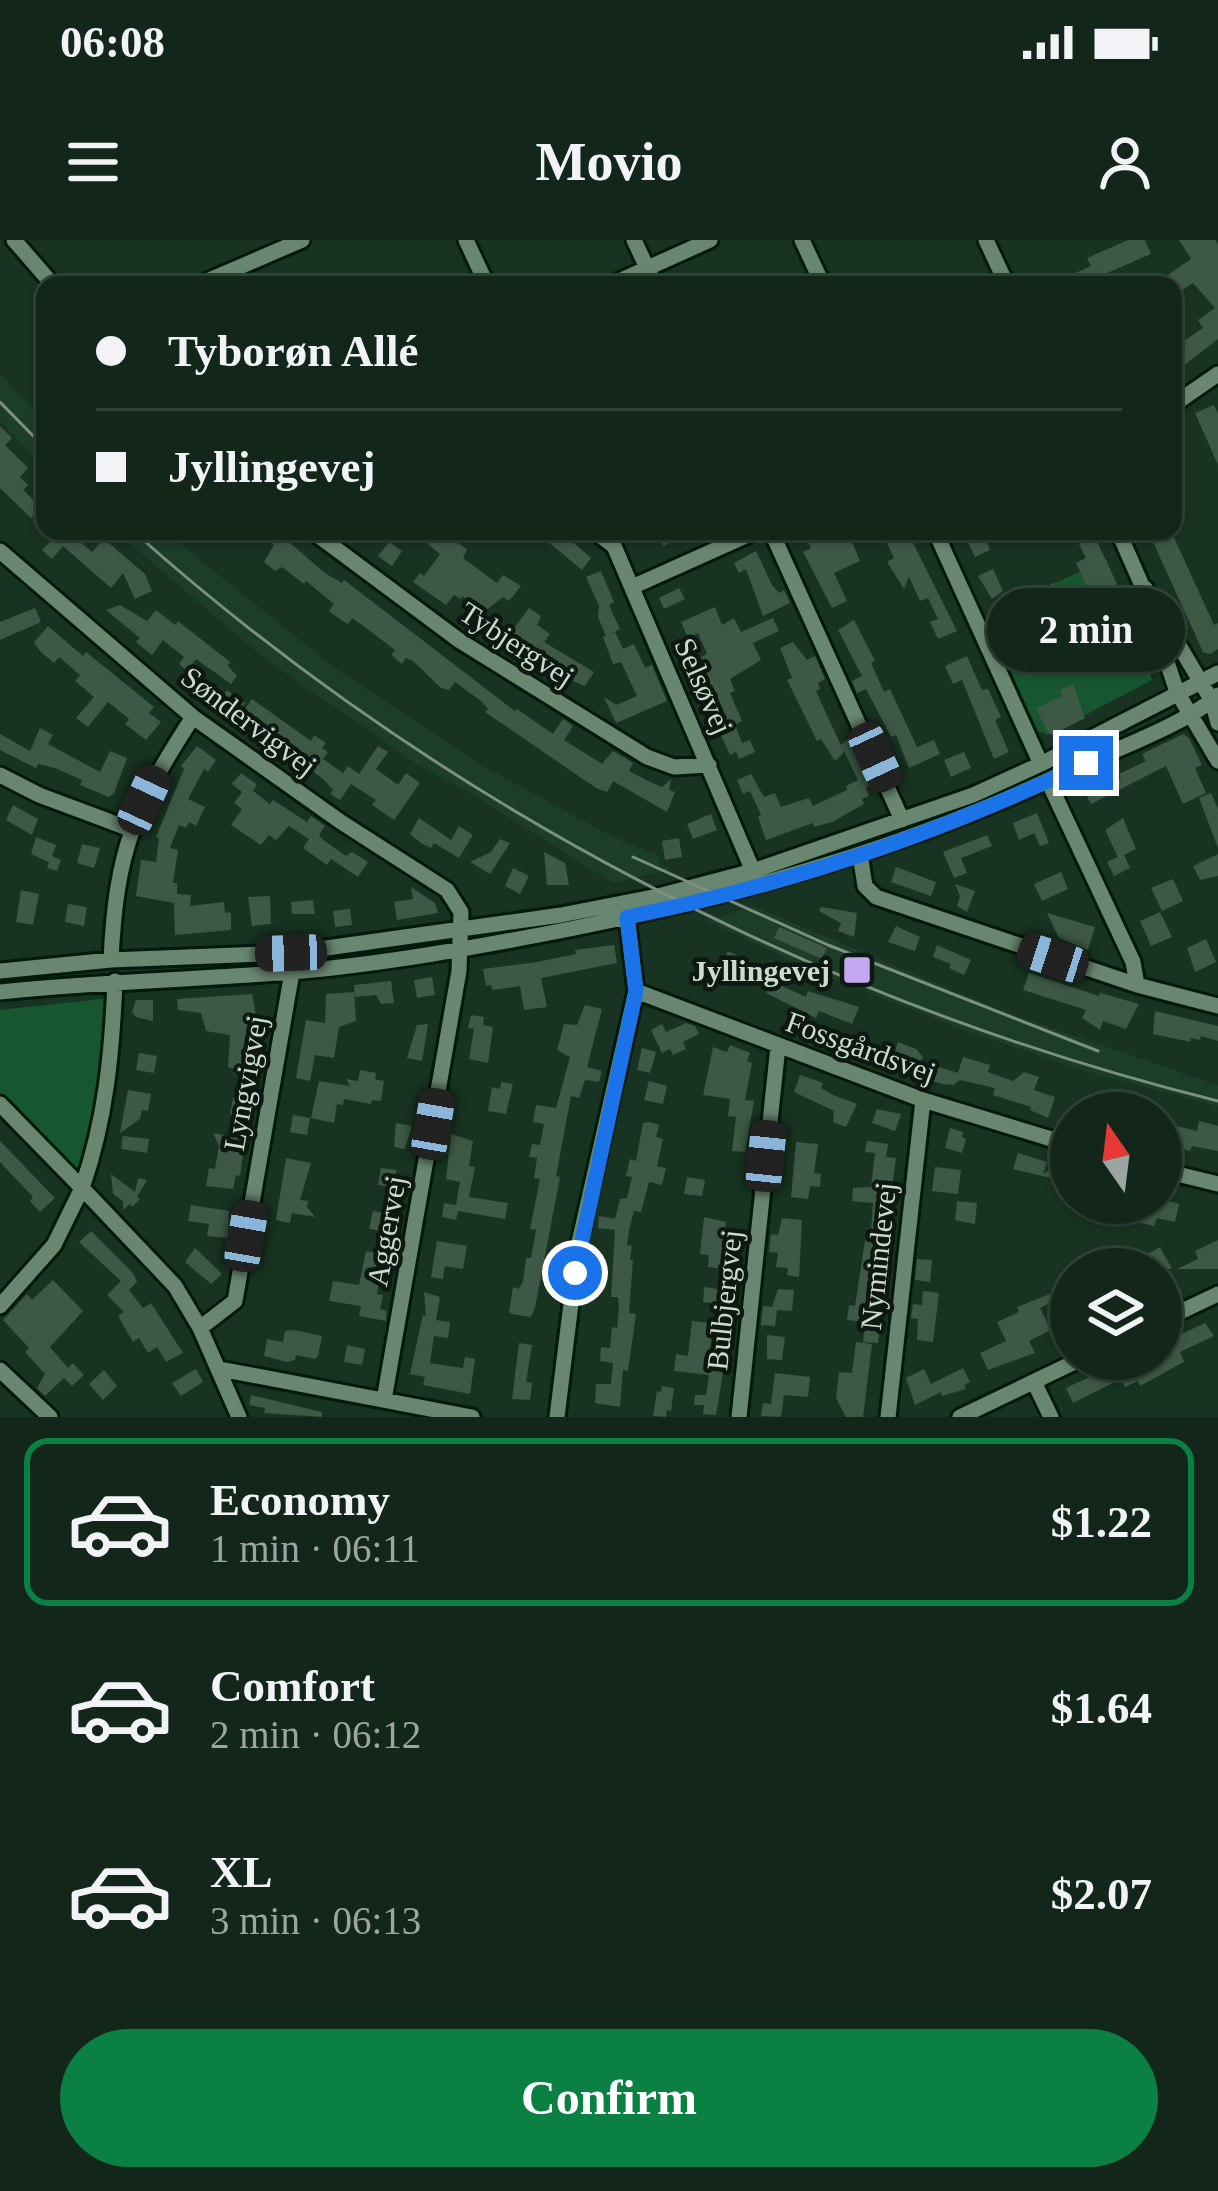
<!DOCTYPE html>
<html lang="en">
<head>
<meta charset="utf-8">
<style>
  body { margin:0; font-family:Georgia,serif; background:#1b2e22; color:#f1f3f6; height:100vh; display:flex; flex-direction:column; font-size:45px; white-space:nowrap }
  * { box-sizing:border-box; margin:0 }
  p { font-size:39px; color:#9ca5a2 }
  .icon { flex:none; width:66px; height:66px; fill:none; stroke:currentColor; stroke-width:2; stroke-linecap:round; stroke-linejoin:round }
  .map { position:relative; height:1177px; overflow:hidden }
  .details { display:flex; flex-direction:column; background:#122619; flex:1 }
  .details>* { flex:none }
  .guide { position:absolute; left:36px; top:36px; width:1146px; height:264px; border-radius:24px; box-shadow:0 3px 9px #0004,0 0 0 3px #314338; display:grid; align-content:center; height:264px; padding:0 60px; background:#122619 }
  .needle { width:78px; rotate:346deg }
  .fabs { position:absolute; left:1050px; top:852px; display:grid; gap:24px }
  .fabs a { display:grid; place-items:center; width:132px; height:132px; border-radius:50%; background:#122619; box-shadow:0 3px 9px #0004,0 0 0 3px #314338; font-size:60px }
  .end { position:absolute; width:54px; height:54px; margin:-27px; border:15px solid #1a73e8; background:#fff; box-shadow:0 0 0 6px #fff }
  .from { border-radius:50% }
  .bubble { position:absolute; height:84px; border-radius:42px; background:#122619; box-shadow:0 3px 9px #0004,0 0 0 3px #314338; font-size:39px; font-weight:800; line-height:84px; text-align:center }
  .car { position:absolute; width:36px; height:72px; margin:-36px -18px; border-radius:15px; box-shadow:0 0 9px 3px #0007; background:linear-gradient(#222 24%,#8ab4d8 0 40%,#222 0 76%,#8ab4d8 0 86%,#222 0) }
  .guide b { display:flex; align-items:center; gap:42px; height:114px; font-size:45px }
  .guide b+b { border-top:3px solid #314338 }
  .guide i { width:30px; height:30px; background:#f1f3f6 }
  ul { padding:21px 0 0; list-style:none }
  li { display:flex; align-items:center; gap:36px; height:168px; margin:0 24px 18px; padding:0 36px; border:6px solid transparent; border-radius:24px }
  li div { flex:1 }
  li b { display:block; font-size:45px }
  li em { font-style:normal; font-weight:800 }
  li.on { border-color:#0b8043 }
  li>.icon { width:108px; height:108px; stroke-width:1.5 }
  .primary-button { display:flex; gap:24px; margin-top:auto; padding:24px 60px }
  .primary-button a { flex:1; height:138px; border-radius:72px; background:#0b8043; color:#fff; font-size:48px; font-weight:800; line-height:138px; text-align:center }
  .status { display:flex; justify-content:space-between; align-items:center; height:84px; padding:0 60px; background:#122619; direction:ltr }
  .status svg { height:33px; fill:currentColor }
  header { display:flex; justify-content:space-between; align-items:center; height:156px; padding:0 60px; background:#122619; font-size:54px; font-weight:800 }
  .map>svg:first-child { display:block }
</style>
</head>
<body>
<div class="status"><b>06:08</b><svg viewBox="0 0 49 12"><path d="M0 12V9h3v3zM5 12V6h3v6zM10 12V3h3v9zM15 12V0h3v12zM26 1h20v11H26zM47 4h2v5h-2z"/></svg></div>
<header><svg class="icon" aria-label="menu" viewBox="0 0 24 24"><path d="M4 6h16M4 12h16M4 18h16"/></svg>Movio<svg class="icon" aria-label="person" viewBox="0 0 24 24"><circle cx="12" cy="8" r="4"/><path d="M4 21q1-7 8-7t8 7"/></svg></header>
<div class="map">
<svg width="1218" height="1177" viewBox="0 0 1218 1177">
  <rect width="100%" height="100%" fill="#183321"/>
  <path fill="#1c3d27" d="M0,134L45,181V229L0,181Z
    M115,291H164L334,427L482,525L600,590L660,617L658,623L671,629L613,643L468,552L415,523L265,419Z
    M753,666L1005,772L1218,845V866L1088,832L969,792L816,732L707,681Z"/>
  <path fill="#165730" d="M1106,320L1133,379L1152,440L1047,495L1038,491L1005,419L1057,395L1037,351Z
    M110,758L91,898L78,933L0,857V770Z"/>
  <path fill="#3d5945" d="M1128,0H1145L1151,14L1098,37L1101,45H1049L1091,26L1087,18Z
    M1179,0H1215L1218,4V99L1173,134V92L1181,103L1203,88L1198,80L1215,68L1193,43L1173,56V45H1153L1191,19Z
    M1214,165L1218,174V225L1195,173Z
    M0,186L12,198L5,205L28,228L20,237L28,245L23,250L41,267L31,278L0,248Z
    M44,291H68L92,312L104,299L145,334L152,351L135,359L123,333L111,348L63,306L52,319L42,310L52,300Z
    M412,291H439L467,309L463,318L497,343L503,335L521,346L509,361L503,357L484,372L462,356L460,359L454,355L446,365L413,342L420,333L424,336L440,314Z
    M535,291H560L591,318L582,330Z
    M656,291H696L663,306Z
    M808,291H871L851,300L860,321L834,333L847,361L832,368L803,312L811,308L805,296Z
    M881,291H907L957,391L938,399L930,382L938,379L928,358L920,361L909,337L904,349L887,322L894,318Z
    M1148,291H1171L1214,385L1218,383V409L1210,414L1203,412Z
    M277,292L325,333L342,343L344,340L515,471L517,469L553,494L563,479L573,486L564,500L602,524L613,511L633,523L629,531L650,542L662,547L671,539L669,550L675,552L667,572L613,541L607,552L596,548L485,472L488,469L481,461L455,442L449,450L441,448L413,421L406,418L402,424L391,415L395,410L366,388L352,378L348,384L341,380L329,371L334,364L306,341L304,344L282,327L275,331L264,322L274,305L269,301Z
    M983,293L990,310L975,317L967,300Z
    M1095,297L1130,372L1098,383L1089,364L1094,361L1076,323L1086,318L1079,304Z
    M389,302L402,311L392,326L378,316Z
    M756,311L772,345L779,353L784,350L790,363L763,376L746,329L739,333L734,323Z
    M993,329L1003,351L992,359L978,336Z
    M601,331L614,362L609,365L620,389L608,395L615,392L623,409L634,404L645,428L652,425L667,461L616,483L604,457L616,465L637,456L621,422L613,424L603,397L606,396L598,377L599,366L586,337Z
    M1054,343L1083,405L1070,410L1057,383L1061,381L1043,348Z
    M679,348L685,359L664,369L659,358Z
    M1005,356L1045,430L1029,437L995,370L993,362Z
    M120,365L147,381L156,370L175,385L178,381L230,422L228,426L237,436L231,444L196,419L187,431L179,424L184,417L163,400L152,415L136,402L140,398L106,370Z
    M715,367L722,385L734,378L741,392L773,378L779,391L753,403L761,420L730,439L735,451L730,453L742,481L735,485L742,503L750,500L755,512L739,519L736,512L730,515L713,478L721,475L702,432L707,430L701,417L707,414L698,393L688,398L681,382Z
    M35,368L41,382L0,400V382Z
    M529,368L541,376L537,385L550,394L544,402L594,432L585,446L556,433L537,419L538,412L511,392Z
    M854,380L875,421L871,423L884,452L890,449L917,507L934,500L940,514L909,528L896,495L891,497L866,449L857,453L852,441L862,436L838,390Z
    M48,386L83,416L86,412L154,467L149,473L161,482L146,500L125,484L129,479L108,462L88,487L76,478L94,457L75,441L80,435L59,417L54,423L40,411L34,402Z
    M793,402L807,420L815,416L825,439L818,443L820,449L816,451L844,512L835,521L821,499L817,501L787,440L792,438L780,408Z
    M1137,404L1142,414L1131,419L1134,426L1118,434L1113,422L1121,419L1118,413Z
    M967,416L982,450L988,449L1001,477L995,480L1009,512L994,519L962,440L953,444L945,426Z
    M1073,444L1085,478L1052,495L1048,493L1036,468L1062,456L1060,450Z
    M227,450L245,463L238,473L219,460Z
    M252,459L311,501L314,495L326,503L322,508L328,512L323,519L343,533L348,526L359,534L378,506L388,512L376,529L398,545L406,533L420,543L394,580L372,565L376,560L351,544L340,560L330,554L333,550L323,539L278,505L281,500L242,473Z
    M40,488L53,495L48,504L100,532L110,511L127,518L114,553L109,557L80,545L82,540L55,528L38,524L36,528L0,510V494L30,511Z
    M1183,494L1189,498L1202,525L1195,528L1206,553L1183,564L1166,526L1091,564L1084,550L1100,542L1104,549L1121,538L1119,534L1146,521L1142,514Z
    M851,496L872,544L866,548L869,556L862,559L864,564L832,582L814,587L813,583L766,600L758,577L761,575L750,551L743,554L737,540L751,534L764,557L775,553L781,567L809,558L813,566L847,550L846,546L858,540L841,505Z
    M197,506L216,520L208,532L204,529L188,559L205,567L196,586L189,582L186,588L179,585L170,608L178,610L173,643H177V654L191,655L190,666L224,662L225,673L231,672V690L175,695L174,663L136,656L141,620L156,622L159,598L156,597L184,529L181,526Z
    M964,512L971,528L951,537L944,520Z
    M241,533L255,543L257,545L253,551L270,564L273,560L307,582L311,576L325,586L319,595L322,599L346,616L352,612L368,622L358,637L331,619L327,625L303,608L309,599L289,586L276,600L269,595L261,605L231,585L242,569L234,563L242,552L232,544Z
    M1211,553L1218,569V608L1199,558Z
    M13,565L38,579L32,595L6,580Z
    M1037,573L1049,603L1040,606L1034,593L1019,600L1013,583Z
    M711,574L717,590L693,599L687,584Z
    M419,578L451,600L459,586L473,595L459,618L434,603L431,608L421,603L410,594Z
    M1123,578L1136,609L1124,615L1130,628L1114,636L1107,622L1118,617L1105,590Z
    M987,595L992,606L961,618L967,633L954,638L943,612Z
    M36,597L56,605L52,616L61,620L57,631L47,628L49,622L31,614Z
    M679,598L682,617L665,620L662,601Z
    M500,599L510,603L490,634L470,622L491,612Z
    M82,604L100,608L94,628L77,623Z
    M544,612L565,623L569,645H547Z
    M1218,614V636L1200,640L1193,626Z
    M896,627L936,642L931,656L891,642Z
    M513,628L529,636L520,654L505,646Z
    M1061,632L1068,649L1042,661L1034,644Z
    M1173,639L1183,661L1162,671L1151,648Z
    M955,644L975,651L967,672L957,666L960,656Z
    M411,647L435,663L438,673L397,680L394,662L413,659Z
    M21,650L39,654L33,685L16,682Z
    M270,656L271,684L252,686L248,657Z
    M313,660L315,674H292L291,662Z
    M68,664L87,667L84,686L65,682Z
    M821,667L857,673L854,697L838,691L841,683L819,671Z
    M350,669L352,685L335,687L333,671Z
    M1160,672L1172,697L1151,706L1140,681Z
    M1047,673L1095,687L1088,710L1059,698Z
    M896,686L920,697L915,711L888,702Z
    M779,687L827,708L822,719L774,698Z
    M1206,699L1216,722L1195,732L1187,708Z
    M614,705L617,723L541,738L547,767L524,770L520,746L492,750L491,745L486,746L483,729L537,722L576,714L575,710Z
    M937,705L971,720L964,735L949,728L951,724L933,717Z
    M728,711L750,721L743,736L721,726Z
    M1029,733L1099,756L1100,753L1139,764L1126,789L1103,781L1100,790L1082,778L1086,770L1023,750Z
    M432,737L435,755L417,758L414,740Z
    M391,741L394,763L381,764L376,755L355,757L354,745Z
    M771,741L806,757L808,751L859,767L852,784L819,771L816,778L766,753Z
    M354,752L356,781L339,787L334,818L315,815L310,841L296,838L306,780L325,783L326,754Z
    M252,754L256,776L263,777L253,834L246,833L245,837L233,834L235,829L228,827L230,795L206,791L201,773L178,770L177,759Z
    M136,760H153V781L136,777L132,772Z
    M585,765L602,769L587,827L602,831L599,842L585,840L579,858L571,856L556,936L560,937L535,1068L531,1077L512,1074L509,1072L513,1047L519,1049L523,1041L526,1018H531L536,990L530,989L540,939L534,938L537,918L529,917L532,904L540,905L544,884L533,882L536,865L556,868L570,817L557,810L564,784L577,785Z
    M1155,771L1218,786V801L1201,796L1200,800L1191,798L1190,802L1153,794Z
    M471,775L484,777L483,785L493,787L488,823L469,819L474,789L468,788Z
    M686,783L695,786L699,794L683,802L686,809L673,815L670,809L662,813L651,790L662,784L666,792Z
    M428,784L422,821L407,818L417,785Z
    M812,790L832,798L826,810L807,803Z
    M862,799L882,807L876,822L856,813Z
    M898,802L916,809L923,817L921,821L958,833L963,817L990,825L988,832L1013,841L1024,832L1039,837L1034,850L1055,857L1048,878L1030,870L1031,867L993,855L995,848L960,840L953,845L942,844L912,835L915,827L893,818Z
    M730,805L750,813L747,821L752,823L745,860L754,861L745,912L732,911L736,877L728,876L730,859L703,855L713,807L727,812Z
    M642,808L656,812L650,833L637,830Z
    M139,813L157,816L154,833L136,830Z
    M360,830L376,833L375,839L384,841L381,861L372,860L371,864L344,859L343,865L337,864L334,883L311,878L319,841L350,846L346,839L358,841Z
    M800,835L823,843L821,848L833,855L857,864L846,887L833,882L834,871L794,852Z
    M649,841L667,846L663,864L644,860Z
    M501,842L513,844L506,874L488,871L492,847L500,849Z
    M128,850L151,854L148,871L142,870L140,879L120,893Z
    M233,858L249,861L246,878L230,875Z
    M877,869L901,874L895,891L872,883Z
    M293,875L310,878L307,895L290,892Z
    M1199,881L1218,886V911L1192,906L1190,911L1161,901V882L1197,891Z
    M649,882L659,885L656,897L663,899L657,926L666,928L662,945L649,942L641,972L634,971L629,990L627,1005L632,1006L630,1020H633L629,1073L636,1074L628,1131L623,1130L620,1167L595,1163L596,1144H611L613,1123L600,1121L601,1107L610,1108L612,1087L617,1088L619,1066L618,1057H611L615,990L598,988L599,976L615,979L620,959L627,958L632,937L626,936L630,919L636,921L643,883Z
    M396,883L412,886L405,909L394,907Z
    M950,888L963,892L962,897L966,899L962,913L945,908Z
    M213,893L245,899L240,936L236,935L233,949L206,946L209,928L215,929L219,906Z
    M451,894L473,901L469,926L475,927L469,957L508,963L505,979L458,971L456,980L442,977L444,963L456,965L460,942L446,939Z
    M123,896L149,899L147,913L121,909Z
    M0,901L55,958L40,972L30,961L33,957L0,922Z
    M867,901L888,904L886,917L896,918L875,1075L886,1084L876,1083L880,1086L878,1103L863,1102L865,1082L847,1080L849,1065L855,1066L867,988L871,989L873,963L852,961L853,948L871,947L875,913L865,912Z
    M796,902L818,904L814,933L821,934L820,947L810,946L808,959L791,957Z
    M1018,913L1047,922L1043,934L1065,921L1069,926L1064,941L1013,929Z
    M286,918L311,923L300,960L308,961L307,967L315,977L292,973L290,983L276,980Z
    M935,927L961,930L958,954L932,951Z
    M381,928L397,930L391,947L378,945Z
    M111,934L135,952L138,938L147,940L137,957L140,959L132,967L130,964L123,970V961L113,954Z
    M687,937L705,940L702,956L684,954Z
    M1161,959L1179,964L1175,982L1157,978L1154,986L1121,978L1119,986L1105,982L1111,963H1132L1149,969L1150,963H1161Z
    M957,961L977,963L975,984L955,980Z
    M191,965L229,971L228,998L207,996L209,984L188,981Z
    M373,971L390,974L387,992L369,989Z
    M704,977L726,982L722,1014L734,1015L732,1030L708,1027L709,1015L700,1014Z
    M782,978L802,980L799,1037L787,1035L788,1028L776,1027L778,1013L769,1012L771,994L778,995Z
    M91,991L133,1033L137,1042L129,1050L143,1068L151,1063L183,1113L166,1122L157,1107L148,1113L139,1098L133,1102L118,1076L124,1072L107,1055L121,1041L79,1002Z
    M1218,1000V1029H1177L1198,1019L1195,1011Z
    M437,1001L467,1006L463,1029L445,1026L443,1039L431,1037Z
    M1160,1007L1172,1029H1115L1146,1015Z
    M195,1008L222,1034L211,1044L185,1022Z
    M366,1011L383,1014L377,1054L383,1055L380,1069L387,1071L386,1081L359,1076L361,1066L329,1061L333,1041L359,1045Z
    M917,1019L932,1020L930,1042L915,1040Z
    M53,1040L83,1071L50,1107L68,1128L73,1123L84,1135L72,1146L64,1138L45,1156L37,1148L45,1134L25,1112L29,1108L3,1080L27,1054L32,1060Z
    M704,1047L732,1051L730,1065L703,1062Z
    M778,1049L794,1050L792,1071L777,1070L775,1086L761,1085L763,1066L772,1067Z
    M1060,1050L1063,1057L1040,1068L1051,1090L1029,1101L1035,1113L988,1130L980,1113L1006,1101L997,1082L1019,1072L1017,1067Z
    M923,1051L939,1053L933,1102L917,1100L918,1079L911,1078L913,1064L922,1065Z
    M424,1052L440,1057L436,1080L450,1082L448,1098L434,1096L430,1123L463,1128L465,1117L475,1119L470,1154L423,1145L425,1137L410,1134L423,1075L426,1076Z
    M692,1081L713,1083L709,1118L725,1121L716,1175L703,1174L704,1165H694L695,1155H706L709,1135L674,1131L676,1114L688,1116Z
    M1205,1083L1214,1096L1180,1112L1184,1122L1140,1146L1138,1141L1125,1147L1121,1139L1073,1163L1066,1148L1113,1126L1115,1130L1140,1119H1161V1110L1167,1107L1165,1102Z
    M294,1090L322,1096L318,1116L315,1119L296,1115L295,1120L287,1122L264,1116L267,1099L283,1102L285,1091Z
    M767,1095L785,1097L782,1120L767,1119Z
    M856,1102L872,1104L863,1177H846L836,1158L839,1132L852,1133Z
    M519,1103L532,1105L526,1142L532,1143L530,1160L512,1159Z
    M347,1105L365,1109L362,1125L344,1122Z
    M963,1128L970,1142L964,1145L966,1149L942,1156L941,1152L915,1165L906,1138L924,1129L931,1144Z
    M196,1129L203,1142L181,1156L172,1143Z
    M104,1130L117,1146L103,1160L89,1144Z
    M775,1133L810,1137L808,1157L784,1155L781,1177L761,1176L763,1163L771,1164Z
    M662,1146L674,1148L671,1171L667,1170L666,1177L653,1176L657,1151L661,1152Z
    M251,1155L322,1172V1177L264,1173L265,1168L249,1165Z"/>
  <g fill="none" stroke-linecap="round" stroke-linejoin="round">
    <g stroke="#011a0a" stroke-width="21">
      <path id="minor" d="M14,0L53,45
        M466,0L487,45
        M634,0L655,45
        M802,0L823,45
        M986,0L1007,45
        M198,45L302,0
        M610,45L710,0
        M1173,165L1218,134
        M312,291L460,401L647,517L674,527L709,525
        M594,291L614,306L753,631
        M771,291L902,580
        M935,291L1041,524
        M1118,291L1140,341L1177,452L1218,521
        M0,311L193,477L341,582L447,650L461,672L459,731L384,1160
        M632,347L757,291
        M1145,348L1212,461L1218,483
        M0,535L39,555L130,589
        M1048,541L1133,722L1137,745
        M860,614L865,646L876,657L1137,745L1218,766
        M111,720C116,612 134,567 193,477
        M0,731L111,720L291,713L561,675L658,656L753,631L973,555L1041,524L1218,433
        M636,751L923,860L1071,905
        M0,752C97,742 194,740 291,732C385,724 478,707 570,689C742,654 913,606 1072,529C1112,511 1188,483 1218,455
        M0,864L82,948C106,879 112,813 115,741
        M1161,930L1218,944
        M0,1066L54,1005L82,948L175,1046L200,1088L239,1177
        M1161,1081L1218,1054
        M200,1088L235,1061L292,732
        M220,1129L472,1177
        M0,1130L50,1177
        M1034,1142L1051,1177
        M557,1177L578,1007L636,751L627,677
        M739,1177L778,806
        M888,1177L923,860
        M960,1177L1081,1119"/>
    </g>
    <use href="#minor" stroke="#698670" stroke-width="15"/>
    <path stroke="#7c9082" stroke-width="3" d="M0,162L45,208
      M133,291C440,565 819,762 1218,861
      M633,617L828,705L1098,811"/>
  </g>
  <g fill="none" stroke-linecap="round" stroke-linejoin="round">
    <path stroke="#1a73e8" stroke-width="15" d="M575,1033L636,751L627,677C784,646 941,593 1086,523"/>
  </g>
  <rect fill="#c5a7f1" stroke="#0c1810" stroke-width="4.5" x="842" y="715" width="30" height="30" rx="6"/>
  <g text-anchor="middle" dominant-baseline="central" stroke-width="9" stroke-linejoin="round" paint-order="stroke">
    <g font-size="30" fill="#cbdbcf" stroke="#0c1810">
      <text transform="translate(517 404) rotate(33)">Tybjergvej</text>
      <text transform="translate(704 446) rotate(66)">Selsøvej</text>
      <text transform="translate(249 481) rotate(37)">Søndervigvej</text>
      <text transform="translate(861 807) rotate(20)">Fossgårdsvej</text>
      <text transform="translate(245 843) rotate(-80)">Lyngvigvej</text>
      <text transform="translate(386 991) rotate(-80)">Aggervej</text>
      <text transform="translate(878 1016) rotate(-84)">Nymindevej</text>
      <text transform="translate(724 1060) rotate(-84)">Bulbjergvej</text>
    </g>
    <g font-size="30" font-weight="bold" fill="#cbdbcf" stroke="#0c1810" text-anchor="end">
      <text x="830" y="730">Jyllingevej</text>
    </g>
  </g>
</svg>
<div class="fabs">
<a><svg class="needle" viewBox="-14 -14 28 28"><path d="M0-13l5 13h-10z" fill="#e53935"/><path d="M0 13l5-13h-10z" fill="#9ca5a2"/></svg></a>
<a><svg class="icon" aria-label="layers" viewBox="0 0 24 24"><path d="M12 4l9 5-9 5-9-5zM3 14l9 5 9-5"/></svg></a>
</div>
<i class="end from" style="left:575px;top:1033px"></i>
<i class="end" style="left:1086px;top:523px"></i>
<div class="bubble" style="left:987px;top:348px;width:198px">2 min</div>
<i class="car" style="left:875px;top:517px;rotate:155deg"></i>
<i class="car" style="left:144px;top:560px;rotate:25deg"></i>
<i class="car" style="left:291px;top:713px;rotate:268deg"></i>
<i class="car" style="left:1053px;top:718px;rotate:288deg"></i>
<i class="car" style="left:433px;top:884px;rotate:10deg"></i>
<i class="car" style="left:766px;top:916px;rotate:6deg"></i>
<i class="car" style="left:246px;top:996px;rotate:10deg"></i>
<div class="guide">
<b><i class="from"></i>Tyborøn Allé</b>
<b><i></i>Jyllingevej</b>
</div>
</div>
<section class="details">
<ul>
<li class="on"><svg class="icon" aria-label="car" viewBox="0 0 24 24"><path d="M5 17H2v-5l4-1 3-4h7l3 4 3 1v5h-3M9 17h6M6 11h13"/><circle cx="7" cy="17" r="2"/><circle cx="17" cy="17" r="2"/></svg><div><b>Economy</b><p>1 min · 06:11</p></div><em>$1.22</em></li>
<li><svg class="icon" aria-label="car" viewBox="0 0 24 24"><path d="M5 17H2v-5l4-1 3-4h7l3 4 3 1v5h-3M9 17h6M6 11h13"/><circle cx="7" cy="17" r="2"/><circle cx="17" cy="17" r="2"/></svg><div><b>Comfort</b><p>2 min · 06:12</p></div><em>$1.64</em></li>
<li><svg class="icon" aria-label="car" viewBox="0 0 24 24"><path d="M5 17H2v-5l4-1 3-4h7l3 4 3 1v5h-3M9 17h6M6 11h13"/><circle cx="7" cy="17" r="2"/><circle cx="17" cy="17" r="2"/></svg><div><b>XL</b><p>3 min · 06:13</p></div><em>$2.07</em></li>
</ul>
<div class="primary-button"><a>Confirm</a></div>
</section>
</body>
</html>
